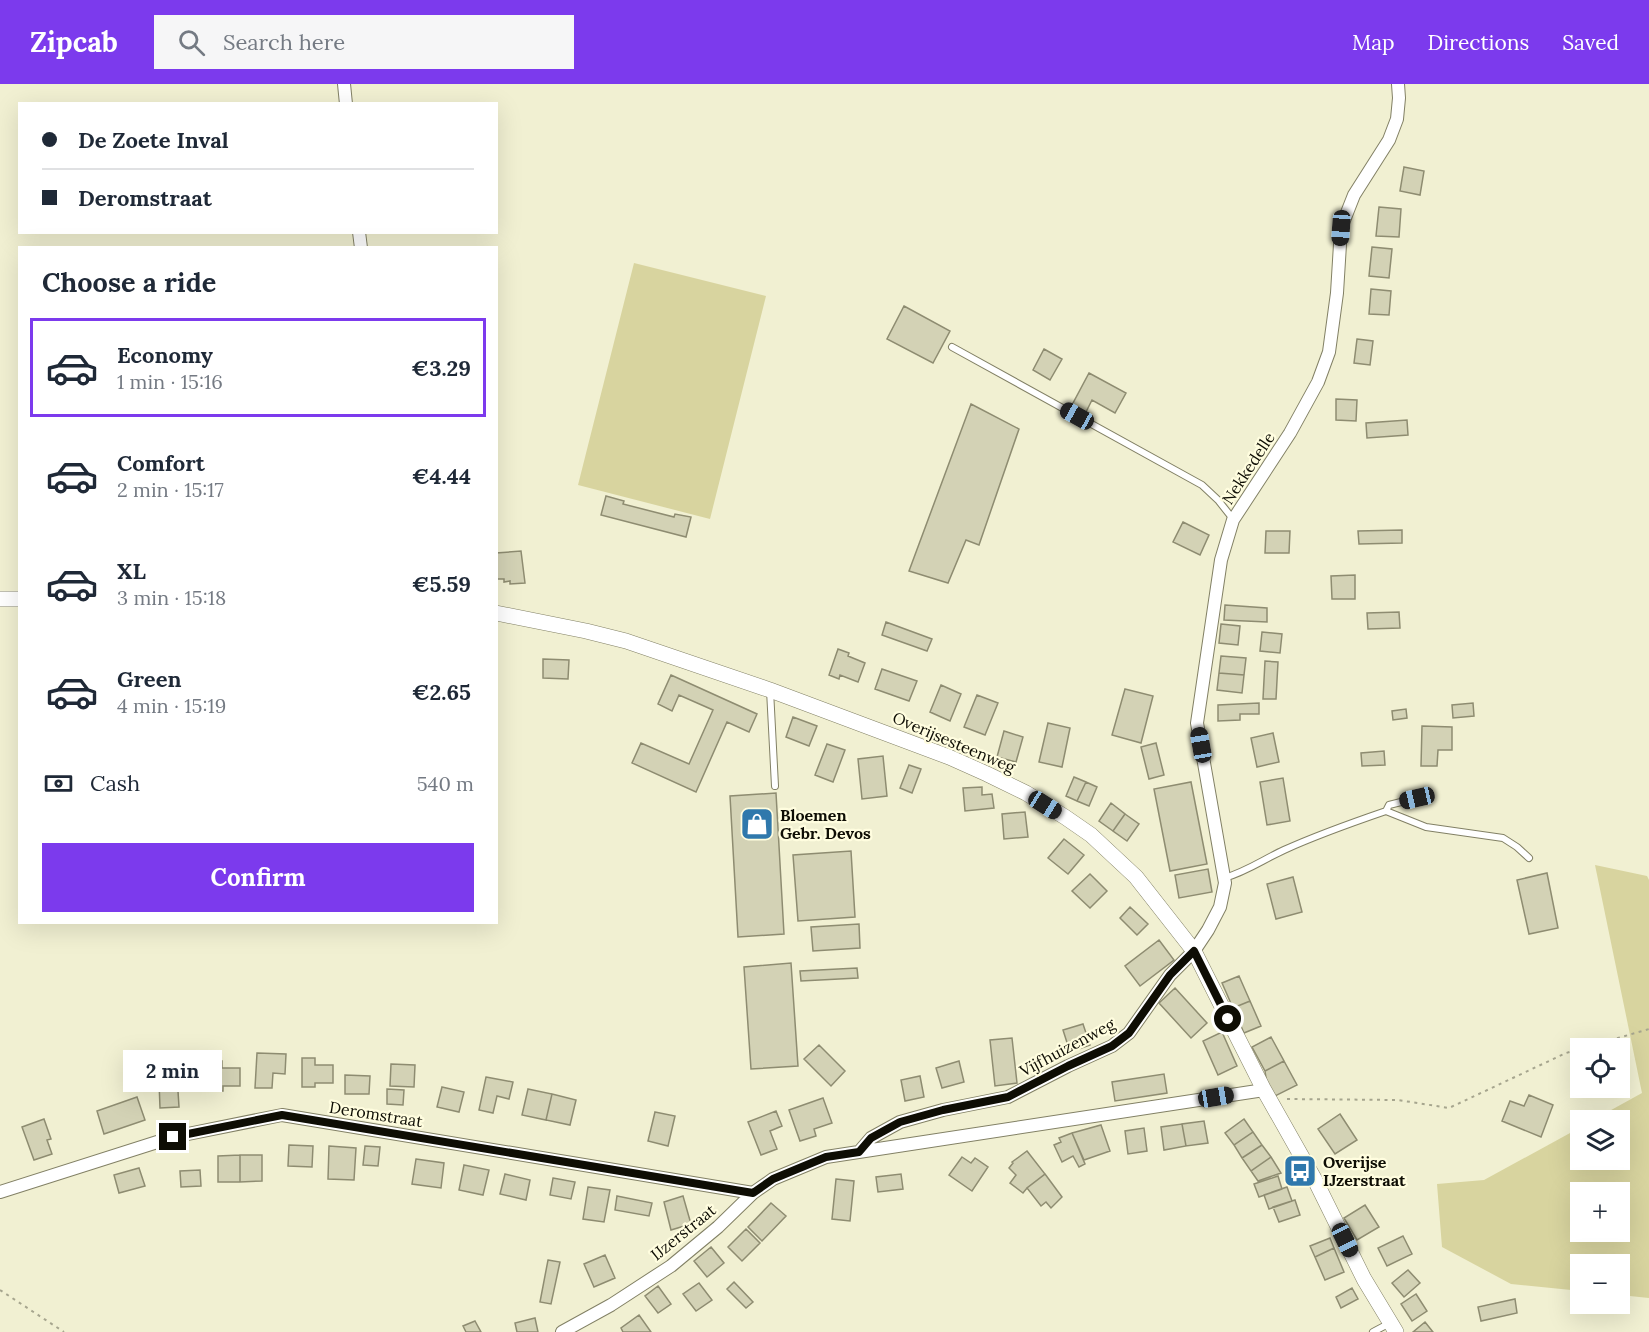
<!DOCTYPE html>
<html lang="en">
<head>
<meta charset="utf-8">
<style>
  body { margin:0; font-family:Lora,serif; background:#f6f6f7; color:#1f2937; height:100vh; display:flex; flex-direction:column; font-size:22px; white-space:nowrap }
  * { box-sizing:border-box; margin:0 }
  p { font-size:20px; color:#747a83 }
  .icon { flex:none; width:33px; height:33px; fill:none; stroke:currentColor; stroke-width:2; stroke-linecap:round; stroke-linejoin:round }
  .map { position:relative; flex:1; overflow:hidden }
  .drawer { position:absolute; left:18px; top:162px; width:480px; height:678px; display:flex; flex-direction:column; background:#fff; border-radius:0px; box-shadow:0 6px 24px #0002 }
  .drawer>* { flex:none }
  .guide { position:absolute; left:18px; top:18px; width:480px; height:132px; border-radius:0px; box-shadow:0 6px 24px #0002; display:grid; align-content:center; height:132px; padding:0 24px; background:#fff }
  .controls { position:absolute; left:1570px; top:954px; display:grid; gap:12px }
  .controls a { display:grid; place-items:center; width:60px; height:60px; border-radius:0px; background:#fff; box-shadow:0 6px 24px #0002; font-size:30px }
  .end { position:absolute; width:27px; height:27px; margin:-14px; border:8px solid #0e0d04; background:#fff; box-shadow:0 0 0 3px #fff }
  .from { border-radius:50% }
  .bubble { position:absolute; height:42px; border-radius:0px; background:#fff; box-shadow:0 6px 24px #0002; font-size:20px; font-weight:800; line-height:42px; text-align:center }
  .car { position:absolute; width:18px; height:36px; margin:-18px -9px; border-radius:8px; box-shadow:0 0 4px 2px #0007; background:linear-gradient(#222 24%,#8ab4d8 0 40%,#222 0 76%,#8ab4d8 0 86%,#222 0) }
  .guide b { display:flex; align-items:center; gap:21px; height:57px; font-size:22px }
  .guide b+b { border-top:2px solid #e0e1e3 }
  .guide i { width:15px; height:15px; background:#1f2937 }
  ul { padding:0; list-style:none }
  li { display:flex; align-items:center; gap:18px; height:99px; margin:0 12px 9px; padding:0 12px; border:3px solid transparent; border-radius:0px }
  li div { flex:1 }
  li b { display:block; font-size:22px }
  li em { font-style:normal; font-weight:800 }
  li.selected { border-color:#7c3aed }
  li>.icon { width:54px; height:54px; stroke-width:1.5 }
  h2 { padding:0 24px; font-size:27px; line-height:72px }
  .pay { display:flex; align-items:center; gap:15px; height:66px; padding:0 24px; font-size:22px }
  .pay p { margin-inline-start:auto }
  .primary-button { display:flex; gap:12px; margin-top:auto; padding:12px 24px }
  .primary-button a { flex:1; height:69px; border-radius:0px; background:#7c3aed; color:#fff; font-size:24px; font-weight:800; line-height:69px; text-align:center }
  header { display:flex; align-items:center; gap:36px; box-sizing:border-box; height:84px; padding:0 30px; background:#7c3aed; color:#fff }
  header strong { font-size:28px }
  nav { display:flex; gap:33px; margin-inline-start:auto; font-size:21px }
  .search { width:420px; height:54px; background:#f6f6f7; display:flex; align-items:center; gap:15px; box-sizing:border-box; padding:0 21px; border-radius:0px; color:#747a83; font-size:22px }
  .map>svg:first-child { display:block }
</style>
</head>
<body>
<header>
<strong>Zipcab</strong>
<div class="search"><svg class="icon" aria-label="search" viewBox="0 0 24 24"><circle cx="10" cy="10" r="6"/><path d="M15 15l6 6"/></svg>Search here</div>
<nav><a>Map</a><a>Directions</a><a>Saved</a></nav>
</header>
<div class="map">
<svg width="1649" height="1248" viewBox="0 0 1649 1248">
  <rect width="100%" height="100%" fill="#f1f0d2"/>
  <path fill="#d8d49f" fill-rule="evenodd" d="M634,179L766,212L710,435L578,401Z
    M1595,781L1647,792L1649,796V1214L1620,1211V1180H1581V1207L1511,1200L1442,1163L1437,1100L1484,1096L1581,1043V1076H1620V1036H1593L1642,1009ZM1581,1108H1620V1148H1581Z"/>
  <path fill="#d3d2b5" stroke="#8e8c71" stroke-width="1.5" d="M1404,83L1424,87L1420,111L1400,107Z
    M1379,123L1401,125L1399,153L1376,152Z
    M1372,163L1392,165L1389,194L1369,192Z
    M1371,205L1391,207L1389,231L1369,230Z
    M904,222L950,247L933,279L887,255Z
    M1357,255L1373,257L1370,281L1354,279Z
    M1044,265L1062,275L1050,296L1033,286Z
    M1089,289L1126,309L1115,329L1092,316L1086,328L1072,321Z
    M1336,315L1357,316L1356,337L1336,336Z
    M971,320L1019,345L979,461L966,456L948,499L909,487Z
    M1407,336L1408,351L1367,354L1366,339Z
    M606,412L624,417L623,420L674,433L675,430L691,433L686,453L601,431Z
    M1183,438L1209,451L1200,471L1173,458Z
    M1402,446V459L1359,460L1358,447Z
    M1266,447H1290L1289,469H1265Z
    M521,467L525,499L510,500V497L504,498V495H496V469Z
    M1355,491V515H1332L1331,492Z
    M1225,521L1267,524V538L1224,536Z
    M1399,528L1400,544L1368,545L1367,529Z
    M886,538L932,555L927,567L882,551Z
    M1221,540L1240,542L1238,561L1219,559Z
    M1262,548L1282,550L1280,569L1260,567Z
    M838,565L849,569L848,572L865,579L858,598L840,591L839,595L829,591Z
    M1221,572L1246,574L1244,591L1219,589Z
    M543,575L569,576L568,595L543,594Z
    M1265,577L1278,578L1276,615H1263Z
    M882,585L917,597L909,617L875,605Z
    M1219,589L1244,591L1242,609L1217,606Z
    M671,591L757,630L749,648L727,638L696,708L632,679L641,659L689,680L713,626L679,611L672,627L658,620Z
    M941,601L961,610L950,637L930,628Z
    M1125,605L1153,612L1141,659L1112,651Z
    M977,611L998,619L985,651L964,643Z
    M1259,619V630H1240V636L1218,637V621Z
    M1473,619L1474,632L1453,634L1452,621Z
    M1406,625L1407,634L1393,636L1392,627Z
    M793,633L817,642L809,662L786,653Z
    M1048,639L1070,644L1062,683L1039,678Z
    M1422,642L1452,643V666H1438L1437,682H1421Z
    M1004,647L1023,653L1016,678L997,673Z
    M1273,649L1279,678L1257,683L1251,654Z
    M1156,659L1164,691L1149,695L1141,663Z
    M827,660L845,666L833,698L815,691Z
    M1384,667L1385,681L1362,682L1361,669Z
    M883,672L887,712L862,715L858,675Z
    M909,681L921,685L912,709L900,704Z
    M1074,693L1086,698L1077,717L1066,712Z
    M1283,694L1290,737L1267,741L1260,698Z
    M1086,698L1097,703L1089,722L1077,717Z
    M1191,698L1207,780L1170,787L1154,705Z
    M982,703V711L992,710L994,724L965,727L963,704Z
    M776,709L784,850L738,853L730,712Z
    M1111,719L1125,730L1113,747L1099,737Z
    M1025,728L1028,753L1004,755L1002,730Z
    M1125,730L1139,740L1127,757L1113,747Z
    M1064,755L1084,771L1068,790L1048,774Z
    M851,767L855,833L798,837L793,771Z
    M1208,785L1212,808L1179,814L1175,791Z
    M1547,789L1558,844L1529,850L1517,796Z
    M1090,790L1107,807L1090,824L1072,807Z
    M1293,793L1302,828L1276,835L1267,800Z
    M1130,823L1148,840L1137,851L1120,834Z
    M859,840L860,864L813,867L811,843Z
    M1159,856L1174,876L1140,902L1125,882Z
    M791,879L798,982L751,985L744,883Z
    M857,884L858,894L801,897L800,887Z
    M1239,892L1250,917L1233,924L1222,899Z
    M1175,904L1207,939L1191,954L1159,919Z
    M1250,917L1261,942L1244,949L1233,924Z
    M1083,940L1090,961L1070,968L1063,946Z
    M1222,948L1237,982L1218,991L1203,957Z
    M1271,953L1284,977L1265,987L1252,963Z
    M1012,954L1017,999L995,1002L990,956Z
    M819,961L845,987L831,1002L804,975Z
    M257,969L286,970L285,990L273,989L272,1004H255Z
    M302,974H315V981H333V999H315V1003H302Z
    M210,977H222V984H240V1002H223V1007H210Z
    M959,977L964,998L942,1004L936,984Z
    M1284,977L1297,1001L1269,1015L1265,987Z
    M391,980L415,981L414,1003L390,1002Z
    M1164,990L1167,1009L1115,1017L1112,998Z
    M345,991L370,992L369,1010H345Z
    M920,992L924,1013L905,1017L901,996Z
    M486,993L513,998L509,1015L497,1012L493,1029L479,1026Z
    M188,996V1007H178L179,1023L160,1024L159,997Z
    M442,1003L464,1008L459,1028L437,1023Z
    M387,1005L404,1006L403,1021L387,1020Z
    M528,1005L552,1010L546,1036L522,1031Z
    M552,1010L576,1016L570,1041L546,1036Z
    M1529,1011L1553,1021L1541,1053L1502,1037L1510,1017L1524,1022Z
    M137,1013L145,1036L104,1050L97,1027Z
    M823,1014L832,1039L814,1045L816,1052L800,1057L789,1026Z
    M776,1027L782,1042L770,1047L777,1065L761,1071L748,1038Z
    M655,1028L675,1032L668,1062L648,1057Z
    M1340,1030L1357,1056L1335,1070L1318,1045Z
    M44,1035L51,1055L47,1056L52,1070L34,1076L22,1043Z
    M1244,1035L1253,1048L1234,1061L1225,1049Z
    M1204,1037L1208,1059L1186,1062L1182,1040Z
    M1182,1040L1186,1062L1164,1066L1161,1043Z
    M1101,1041L1110,1067L1084,1076L1072,1049Z
    M1144,1044L1147,1067L1128,1070L1125,1047Z
    M1253,1048L1262,1061L1242,1074L1234,1061Z
    M1072,1049L1085,1080L1079,1083L1073,1072L1062,1078L1054,1061L1061,1058L1059,1054Z
    M289,1061L313,1062L312,1083L288,1082Z
    M1262,1061L1271,1073L1251,1087L1242,1074Z
    M329,1062L356,1064L354,1096L328,1095Z
    M365,1062L380,1063L378,1082L363,1081Z
    M1027,1067L1045,1090L1027,1104L1023,1109L1010,1099L1016,1091L1009,1084L1013,1079L1012,1078Z
    M240,1071V1098H218V1072Z
    M240,1071H262V1097L240,1098Z
    M962,1073L971,1079L975,1074L988,1083L972,1107L949,1091Z
    M1271,1073L1281,1089L1258,1097L1251,1087Z
    M416,1075L444,1079L441,1104L412,1100Z
    M464,1081L489,1086L483,1111L459,1106Z
    M139,1084L145,1102L119,1109L114,1091Z
    M200,1086L201,1102L181,1103L180,1087Z
    M505,1090L530,1096L526,1116L500,1110Z
    M901,1090L903,1105L878,1108L876,1093Z
    M1045,1090L1062,1113L1051,1124L1046,1118L1041,1122L1027,1104Z
    M1278,1092L1282,1105L1259,1113L1254,1100Z
    M553,1094L575,1098L571,1115L550,1111Z
    M836,1095L854,1097L850,1137L832,1135Z
    M588,1103L610,1106L604,1138L583,1135Z
    M1287,1103L1292,1117L1269,1125L1264,1111Z
    M617,1112L652,1119L649,1132L615,1126Z
    M683,1112L691,1140L671,1146L664,1118Z
    M1295,1116L1300,1131L1279,1138L1273,1123Z
    M771,1119L786,1132L762,1157L748,1143Z
    M1365,1121L1379,1143L1357,1156L1344,1134Z
    M746,1145L760,1159L742,1177L728,1163Z
    M1403,1152L1412,1170L1387,1182L1378,1164Z
    M1330,1154L1334,1164L1315,1173L1310,1162Z
    M711,1163L724,1179L707,1193L694,1177Z
    M1334,1164L1344,1188L1325,1196L1315,1173Z
    M605,1171L615,1194L594,1203L584,1180Z
    M548,1176L560,1178L551,1220L540,1218Z
    M1408,1186L1420,1199L1404,1213L1392,1199Z
    M734,1198L753,1218L746,1224L727,1205Z
    M699,1199L712,1216L696,1227L683,1210Z
    M658,1202L671,1220L658,1229L645,1212Z
    M1352,1204L1358,1215L1341,1224L1336,1213Z
    M1416,1210L1427,1227L1412,1237L1401,1220Z
    M1515,1215L1517,1229L1481,1237L1478,1223Z
    M639,1231L651,1248H623L621,1244Z
    M535,1234L538,1248H517L515,1239Z
    M475,1237L481,1248H466L463,1242Z
    M1425,1238L1433,1248H1413Z"/>
  <g fill="none" stroke-linecap="round" stroke-linejoin="round">
    <g stroke="#828065" stroke-width="8">
      <path id="service" d="M952,263L1202,401L1218,416L1233,435
        M770,606L775,702
        M1386,727L1389,721L1417,714
        M1224,794C1246,788 1264,775 1284,766C1317,751 1351,739 1386,727L1426,743L1503,754L1517,763L1529,774
        M1373,1248L1390,1239"/>
    </g>
    <g stroke="#828065" stroke-width="14">
      <path id="minor" d="M344,0L346,20
        M359,148L361,164
        M859,1068L871,1054L900,1038L943,1026L1008,1013L1068,982L1112,962L1129,949L1170,891L1194,867L1208,846L1220,823L1225,799L1197,639L1221,476L1233,436L1290,349L1318,298L1329,268L1337,209L1341,144L1354,111L1389,56L1397,35L1399,14L1398,0
        M0,1108L173,1053L282,1031L753,1109
        M562,1248L611,1221L671,1182L718,1143L753,1109L773,1095L826,1073L1264,1006"/>
    </g>
    <g stroke="#828065" stroke-width="16">
      <path id="tertiary" d="M0,515H20
        M496,529L586,547L626,557L770,606L949,673L987,690L1026,709L1065,733L1091,751L1136,793L1194,867L1264,1006L1316,1098L1364,1195L1396,1248"/>
    </g>
    <path stroke="#a6a58e" stroke-width="2" stroke-dasharray="3 4.5" stroke-linecap="butt" d="M1287,1015L1398,1016L1449,1024L1566,969L1649,945
      M0,1206L64,1248"/>
    <use href="#service" stroke="#fff" stroke-width="6"/>
    <use href="#minor" stroke="#fff" stroke-width="12"/>
    <use href="#tertiary" stroke="#fff" stroke-width="15"/>
  </g>
  <g fill="none" stroke-linecap="round" stroke-linejoin="round">
    <path stroke="#0e0d04" stroke-width="8" d="M173,1053L282,1031L753,1109L773,1095L826,1073L859,1068L871,1054L900,1038L943,1026L1008,1013L1068,982L1112,962L1129,949L1170,891L1194,867L1228,935"/>
  </g>
  <defs>
    <g id="shop-square" transform="scale(1.725)"><rect x="-9" y="-9" width="18" height="18" rx="4" fill="#2f78ac" stroke="#fffddf"/><path d="M-5-2.5h2.3a2.7 3.5 0 0 1 5.4 0H5L5.5 6h-11ZM-1.5-2.5h3a1.5 2.3 0 0 0-3 0Z" fill="#fff"/></g>
    <g id="bus-square" transform="scale(1.725)"><rect x="-9" y="-9" width="18" height="18" rx="4" fill="#2f78ac" stroke="#fffddf"/><path d="M-5-6H5V4H4V6H2V4H-2V6H-4V4H-5ZM-3.5-4V0h7V-4ZM-3.5 1.2v1.5H-2V1.2ZM2 1.2v1.5H3.5V1.2Z" fill="#fff"/></g>
  </defs>
  <g fill-rule="evenodd">
    <use href="#shop-square" x="757" y="740"/>
    <use href="#bus-square" x="1300" y="1087"/>
  </g>
  <g text-anchor="middle" dominant-baseline="central" stroke-width="4.5" stroke-linejoin="round" paint-order="stroke">
    <g font-size="16" fill="#0e0d04" stroke="#fffddf">
      <text transform="translate(1248 384) rotate(-57)">Nekkedelle</text>
      <text transform="translate(954 658) rotate(23)">Overijsesteenweg</text>
      <text transform="translate(1067 963) rotate(-28)">Vijfhuizenweg</text>
      <text transform="translate(376 1030) rotate(9)">Deromstraat</text>
      <text transform="translate(683 1148) rotate(-39)">IJzerstraat</text>
    </g>
    <g font-size="16" font-weight="bold" fill="#0e0d04" stroke="#fffddf" text-anchor="start">
      <text x="780" y="731">Bloemen<tspan x="780" dy="18">Gebr. Devos</tspan></text>
      <text x="1323" y="1078">Overijse<tspan x="1323" dy="18">IJzerstraat</tspan></text>
    </g>
  </g>
</svg>
<div class="controls">
<a><svg class="icon" aria-label="locate" viewBox="0 0 24 24"><circle cx="12" cy="12" r="6"/><path d="M12 2v4M12 18v4M2 12h4M18 12h4"/></svg></a>
<a><svg class="icon" aria-label="layers" viewBox="0 0 24 24"><path d="M12 4l9 5-9 5-9-5zM3 14l9 5 9-5"/></svg></a>
<a>+</a>
<a>−</a>
</div>
<i class="end from" style="left:1228px;top:935px"></i>
<i class="end" style="left:173px;top:1053px"></i>
<div class="bubble" style="left:123px;top:966px;width:99px">2 min</div>
<i class="car" style="left:1341px;top:144px;rotate:184deg"></i>
<i class="car" style="left:1077px;top:332px;rotate:299deg"></i>
<i class="car" style="left:1201px;top:661px;rotate:350deg"></i>
<i class="car" style="left:1417px;top:714px;rotate:257deg"></i>
<i class="car" style="left:1045px;top:721px;rotate:122deg"></i>
<i class="car" style="left:1216px;top:1013px;rotate:81deg"></i>
<i class="car" style="left:1345px;top:1156px;rotate:154deg"></i>
<div class="guide">
<b><i class="from"></i>De Zoete Inval</b>
<b><i></i>Deromstraat</b>
</div>
<section class="drawer">
<h2>Choose a ride</h2>
<ul>
<li class="selected"><svg class="icon" aria-label="car" viewBox="0 0 24 24"><path d="M5 17H2v-5l4-1 3-4h7l3 4 3 1v5h-3M9 17h6M6 11h13"/><circle cx="7" cy="17" r="2"/><circle cx="17" cy="17" r="2"/></svg><div><b>Economy</b><p>1 min · 15:16</p></div><em>€3.29</em></li>
<li><svg class="icon" aria-label="car" viewBox="0 0 24 24"><path d="M5 17H2v-5l4-1 3-4h7l3 4 3 1v5h-3M9 17h6M6 11h13"/><circle cx="7" cy="17" r="2"/><circle cx="17" cy="17" r="2"/></svg><div><b>Comfort</b><p>2 min · 15:17</p></div><em>€4.44</em></li>
<li><svg class="icon" aria-label="car" viewBox="0 0 24 24"><path d="M5 17H2v-5l4-1 3-4h7l3 4 3 1v5h-3M9 17h6M6 11h13"/><circle cx="7" cy="17" r="2"/><circle cx="17" cy="17" r="2"/></svg><div><b>XL</b><p>3 min · 15:18</p></div><em>€5.59</em></li>
<li><svg class="icon" aria-label="car" viewBox="0 0 24 24"><path d="M5 17H2v-5l4-1 3-4h7l3 4 3 1v5h-3M9 17h6M6 11h13"/><circle cx="7" cy="17" r="2"/><circle cx="17" cy="17" r="2"/></svg><div><b>Green</b><p>4 min · 15:19</p></div><em>€2.65</em></li>
</ul>
<div class="pay"><svg class="icon" aria-label="cash" viewBox="0 0 24 24"><path d="M3 7h18v10H3z"/><circle cx="12" cy="12" r="2"/></svg>Cash<p>540 m</p></div>
<div class="primary-button"><a>Confirm</a></div>
</section>
</div>
</body>
</html>
